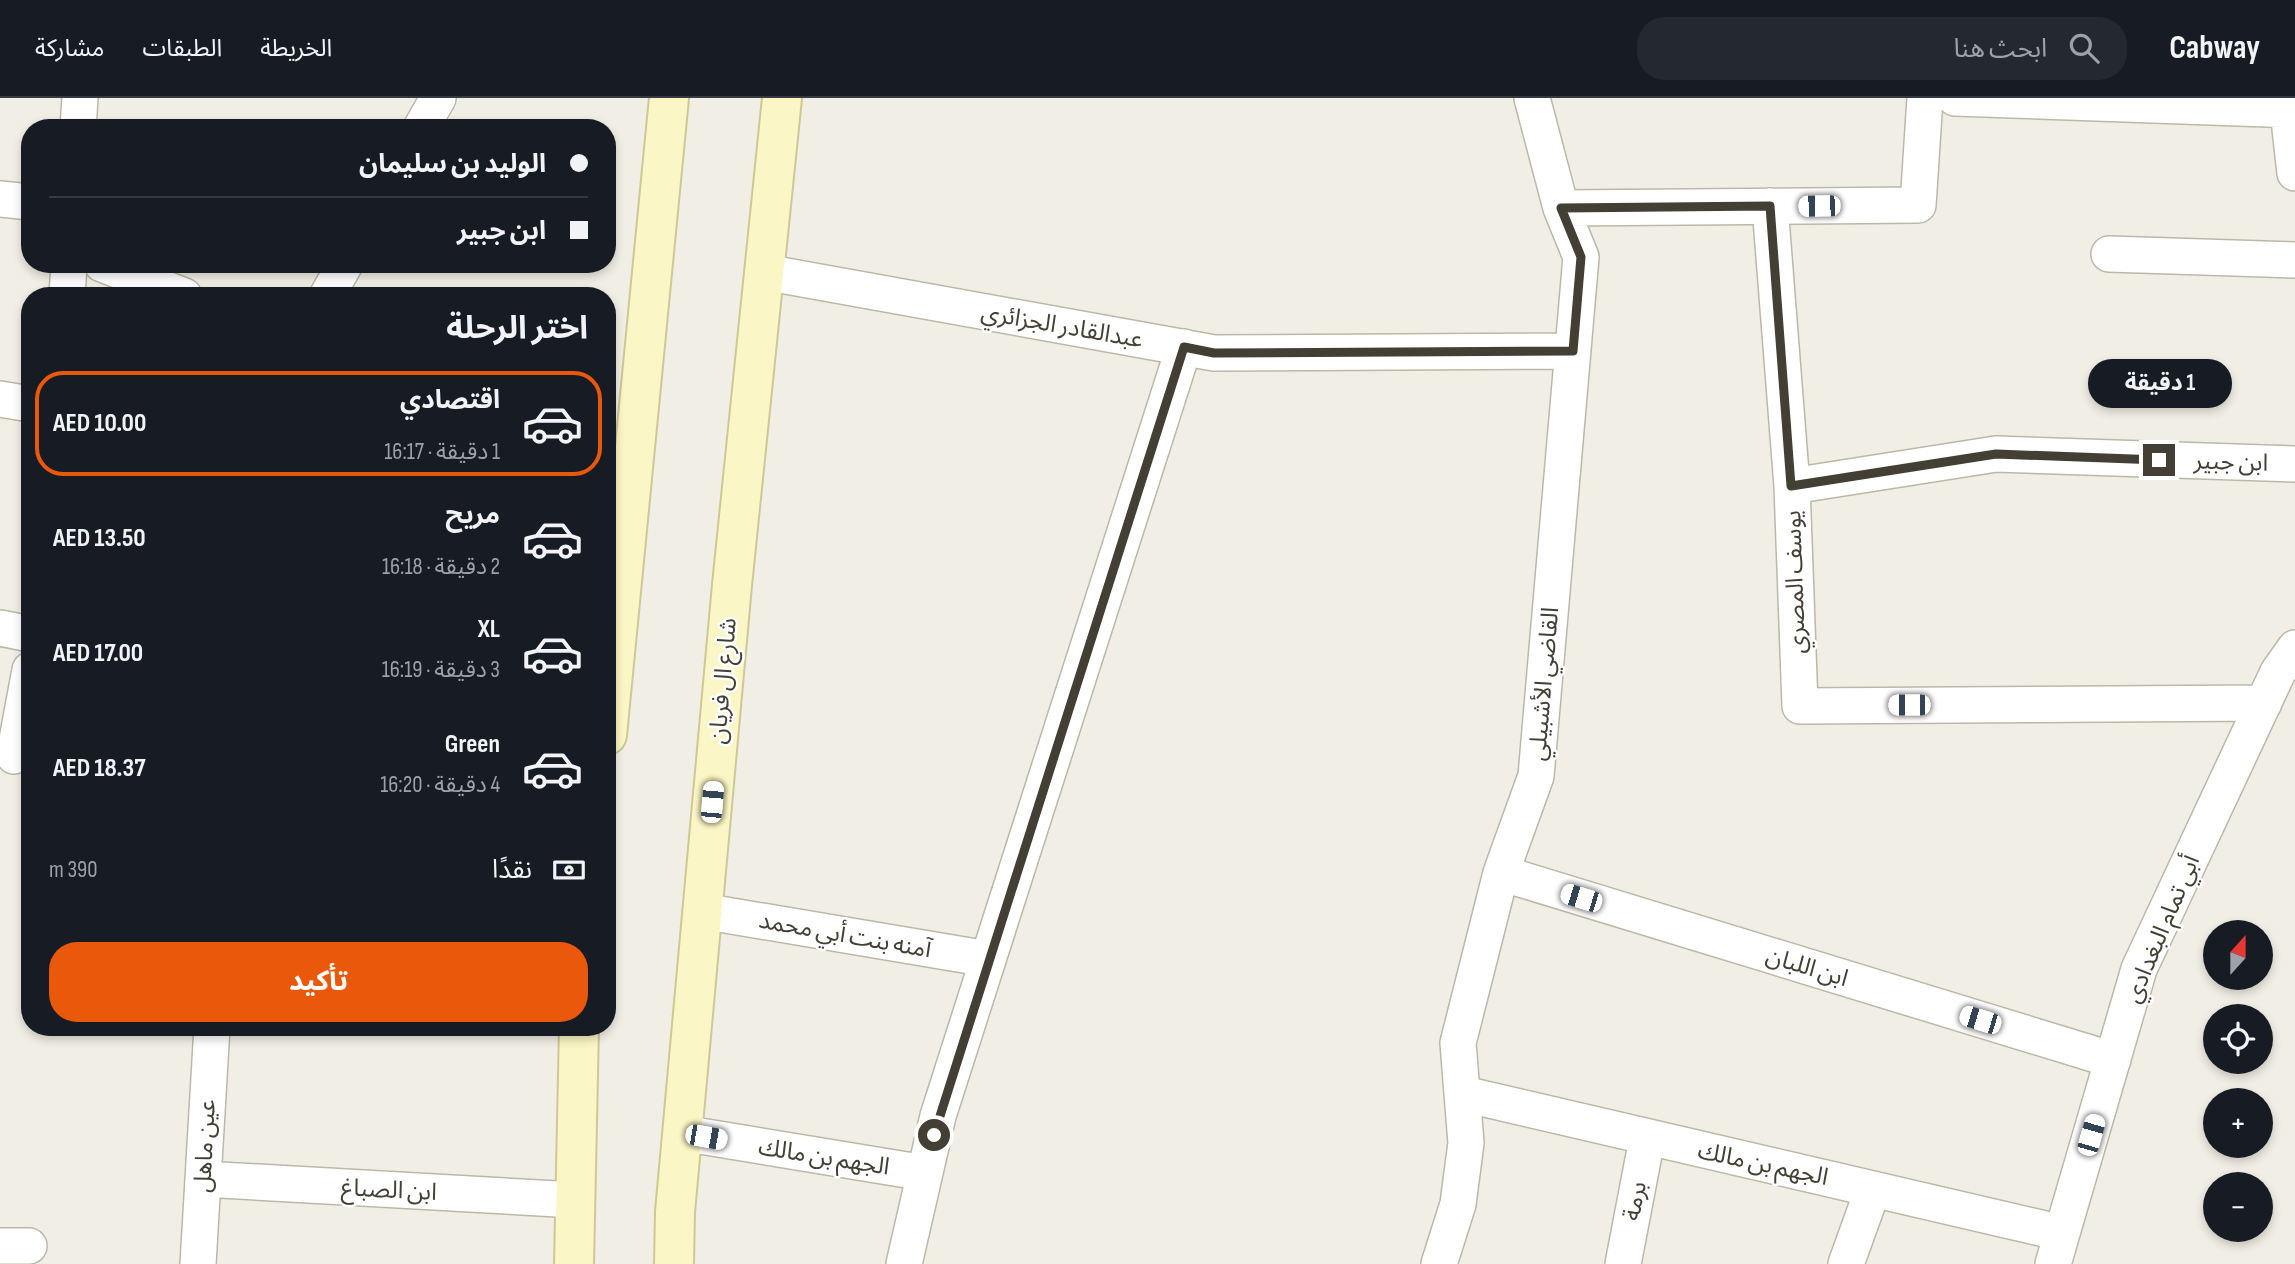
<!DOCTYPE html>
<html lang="ar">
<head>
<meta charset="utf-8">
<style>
  body { margin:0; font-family:"Sofia Sans Condensed","Noto Sans Arabic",sans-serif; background:#242831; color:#f1f3f6; direction:rtl; height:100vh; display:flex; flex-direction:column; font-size:26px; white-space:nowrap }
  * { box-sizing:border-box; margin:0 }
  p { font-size:23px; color:#9ea1a6 }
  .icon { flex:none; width:38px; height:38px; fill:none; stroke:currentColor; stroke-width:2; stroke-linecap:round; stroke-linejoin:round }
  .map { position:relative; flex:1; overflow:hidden; direction:ltr }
  .panel { position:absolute; left:21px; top:189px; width:595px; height:749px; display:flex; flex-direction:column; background:#171b24; border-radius:28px; box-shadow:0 4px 10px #0003; direction:rtl }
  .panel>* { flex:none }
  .guide { position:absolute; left:21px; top:21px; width:595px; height:154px; border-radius:28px; box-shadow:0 4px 10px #0003; direction:rtl; display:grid; align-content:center; height:154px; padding:0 28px; background:#171b24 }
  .needle { width:46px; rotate:21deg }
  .tools { position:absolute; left:2203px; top:822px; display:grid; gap:14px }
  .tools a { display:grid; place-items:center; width:70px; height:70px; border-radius:50%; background:#171b24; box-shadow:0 4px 10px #0003; font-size:35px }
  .end { position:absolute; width:32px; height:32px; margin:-16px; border:9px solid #433f35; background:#fff; box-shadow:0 0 0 4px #fff }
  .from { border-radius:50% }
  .bubble { position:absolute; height:49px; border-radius:24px; background:#171b24; box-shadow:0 4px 10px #0003; font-size:23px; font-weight:700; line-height:49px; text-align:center; direction:rtl }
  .car { position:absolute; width:21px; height:42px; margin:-21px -10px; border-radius:9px; box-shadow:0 0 5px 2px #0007; background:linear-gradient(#fff 24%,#345 0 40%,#fff 0 76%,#345 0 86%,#fff 0) }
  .guide b { display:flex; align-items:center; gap:24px; height:66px; font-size:26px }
  .guide b+b { border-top:2px solid #363941 }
  .guide i { width:18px; height:18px; background:#f1f3f6 }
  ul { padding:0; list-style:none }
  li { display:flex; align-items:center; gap:21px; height:105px; margin:0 14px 10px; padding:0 14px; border:4px solid transparent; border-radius:28px }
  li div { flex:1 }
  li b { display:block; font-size:26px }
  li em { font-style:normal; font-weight:700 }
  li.current { border-color:#ea580c }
  li>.icon { width:63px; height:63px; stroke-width:1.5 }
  h2 { padding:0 28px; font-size:32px; line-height:84px }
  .pay { display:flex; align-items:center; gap:18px; height:77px; padding:0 28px; font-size:26px }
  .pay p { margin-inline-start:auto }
  .primary-button { display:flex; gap:14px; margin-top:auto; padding:14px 28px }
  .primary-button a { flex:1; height:80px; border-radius:28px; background:#ea580c; color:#fff; font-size:28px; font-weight:700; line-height:80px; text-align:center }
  header { display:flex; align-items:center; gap:42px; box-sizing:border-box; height:98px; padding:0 35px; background:#171b24; border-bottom:2px solid #363941 }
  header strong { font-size:33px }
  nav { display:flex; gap:38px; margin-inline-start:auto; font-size:24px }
  .search { width:490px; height:63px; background:#242831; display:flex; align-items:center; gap:18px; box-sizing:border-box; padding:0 24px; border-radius:28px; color:#9ea1a6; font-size:26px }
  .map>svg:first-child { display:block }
</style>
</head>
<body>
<header>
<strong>Cabway</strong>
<div class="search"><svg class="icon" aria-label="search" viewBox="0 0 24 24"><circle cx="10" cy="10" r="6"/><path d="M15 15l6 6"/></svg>ابحث هنا</div>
<nav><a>الخريطة</a><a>الطبقات</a><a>مشاركة</a></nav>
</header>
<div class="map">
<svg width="2295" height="1166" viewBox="0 0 2295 1166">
  <rect width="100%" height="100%" fill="#f1efe5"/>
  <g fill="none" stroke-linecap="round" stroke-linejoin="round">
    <g stroke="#bcb8a8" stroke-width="38">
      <path id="street" d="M1955,0L2295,12
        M2288,13L2295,75
        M78,30L80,0
        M421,30L438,0
        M0,101L30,104
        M1770,108L1792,388L1800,608L2264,605
        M1561,110L1918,107L1925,0
        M2109,156L2295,162
        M102,166L184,198
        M764,174L1214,255L1573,253
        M67,198L69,166
        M327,198L345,166
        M0,301L30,306
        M1792,388L1996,356L2295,366
        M607,396L629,407
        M0,530L30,536
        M14,658L30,572
        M1501,775L2113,962
        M702,813L988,861
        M1464,996L2062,1135
        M682,1035L925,1075
        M203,1081L575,1102
        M0,1148H29
        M198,1166L212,929
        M904,1166L938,1018L1184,249
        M1439,1166L1458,1106L1466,1045L1458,945L1501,775L1536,678L1581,159L1561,110L1532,0
        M1623,1166L1647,1041
        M1846,1166L1873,1091
        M2053,1166L2139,871L2278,574L2295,550"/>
    </g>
    <g stroke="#cec897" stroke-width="42">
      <path id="secondary" d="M607,637L669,0
        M574,1166L579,929
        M674,1166L675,1114L732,487L782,0"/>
    </g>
    <use href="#street" stroke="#fff" stroke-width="35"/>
    <use href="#secondary" stroke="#fbf6c5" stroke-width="38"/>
  </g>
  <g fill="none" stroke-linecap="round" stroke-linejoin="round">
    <path stroke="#433f35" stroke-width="9" d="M934,1037L1184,249L1214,255L1573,253L1581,159L1561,110L1770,108L1791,388L1996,356L2159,362"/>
  </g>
  <g text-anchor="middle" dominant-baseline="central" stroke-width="5" stroke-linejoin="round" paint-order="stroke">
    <g font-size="24" fill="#433f35" stroke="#fff">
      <text transform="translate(1062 228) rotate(10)">عبدالقادر الجزائري</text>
      <text transform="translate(2231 364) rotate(2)">ابن جبير</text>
      <text transform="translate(1795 484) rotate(-92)">يوسف المصري</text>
      <text transform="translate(723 583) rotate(-85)">شارع ال فريان</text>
      <text transform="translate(1544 586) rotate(-85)">القاضي الأشبيلي</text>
      <text transform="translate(2162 831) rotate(-67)">أبي تمام البغدادي</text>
      <text transform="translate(845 837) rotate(10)">آمنه بنت أبي محمد</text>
      <text transform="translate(1807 869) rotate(17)">ابن اللبان</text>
      <text transform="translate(205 1048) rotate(-87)">عين ماهل</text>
      <text transform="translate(824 1059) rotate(9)">الجهم بن مالك</text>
      <text transform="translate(1763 1066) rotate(12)">الجهم بن مالك</text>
      <text transform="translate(389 1092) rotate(3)">ابن الصباغ</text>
      <text transform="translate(1635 1103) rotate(-79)">برمة</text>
    </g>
  </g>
</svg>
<div class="tools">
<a><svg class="needle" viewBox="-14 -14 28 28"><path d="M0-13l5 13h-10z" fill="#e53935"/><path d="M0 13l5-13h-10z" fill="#9ea1a6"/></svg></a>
<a><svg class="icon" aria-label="locate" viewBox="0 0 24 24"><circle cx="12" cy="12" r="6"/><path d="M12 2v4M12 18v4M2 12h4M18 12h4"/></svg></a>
<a>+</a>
<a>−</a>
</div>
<i class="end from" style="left:934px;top:1037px"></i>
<i class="end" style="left:2159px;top:362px"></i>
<div class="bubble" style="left:2088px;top:261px;width:144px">1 دقيقة</div>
<i class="car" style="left:1819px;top:108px;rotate:269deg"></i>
<i class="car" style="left:1909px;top:607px;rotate:270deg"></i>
<i class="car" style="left:712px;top:704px;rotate:5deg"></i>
<i class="car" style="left:1581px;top:800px;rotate:287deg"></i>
<i class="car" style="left:1980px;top:922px;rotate:287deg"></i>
<i class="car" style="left:2091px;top:1037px;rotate:16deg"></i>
<i class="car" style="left:706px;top:1039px;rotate:100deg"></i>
<div class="guide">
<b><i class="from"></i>الوليد بن سليمان</b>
<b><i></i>ابن جبير</b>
</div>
<section class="panel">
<h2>اختر الرحلة</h2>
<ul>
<li class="current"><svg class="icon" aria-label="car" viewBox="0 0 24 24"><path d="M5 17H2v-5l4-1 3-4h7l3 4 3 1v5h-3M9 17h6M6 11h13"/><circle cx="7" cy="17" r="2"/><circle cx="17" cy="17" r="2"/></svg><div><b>اقتصادي</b><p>1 دقيقة · 16:17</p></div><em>AED 10.00</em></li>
<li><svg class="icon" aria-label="car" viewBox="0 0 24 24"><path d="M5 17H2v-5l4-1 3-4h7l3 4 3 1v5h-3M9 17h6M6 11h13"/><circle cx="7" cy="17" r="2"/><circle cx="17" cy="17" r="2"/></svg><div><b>مريح</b><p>2 دقيقة · 16:18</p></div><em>AED 13.50</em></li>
<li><svg class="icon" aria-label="car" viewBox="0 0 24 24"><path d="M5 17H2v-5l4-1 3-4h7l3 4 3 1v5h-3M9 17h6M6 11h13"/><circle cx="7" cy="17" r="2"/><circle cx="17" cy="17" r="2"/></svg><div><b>XL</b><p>3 دقيقة · 16:19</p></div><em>AED 17.00</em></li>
<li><svg class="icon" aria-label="car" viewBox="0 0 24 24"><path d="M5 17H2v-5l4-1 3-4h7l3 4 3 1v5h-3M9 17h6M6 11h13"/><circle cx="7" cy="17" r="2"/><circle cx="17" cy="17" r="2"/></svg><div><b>Green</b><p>4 دقيقة · 16:20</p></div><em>AED 18.37</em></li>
</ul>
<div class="pay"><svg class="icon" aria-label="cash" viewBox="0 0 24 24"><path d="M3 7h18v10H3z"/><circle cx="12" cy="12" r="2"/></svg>نقدًا<p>390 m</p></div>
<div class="primary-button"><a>تأكيد</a></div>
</section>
</div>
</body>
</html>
